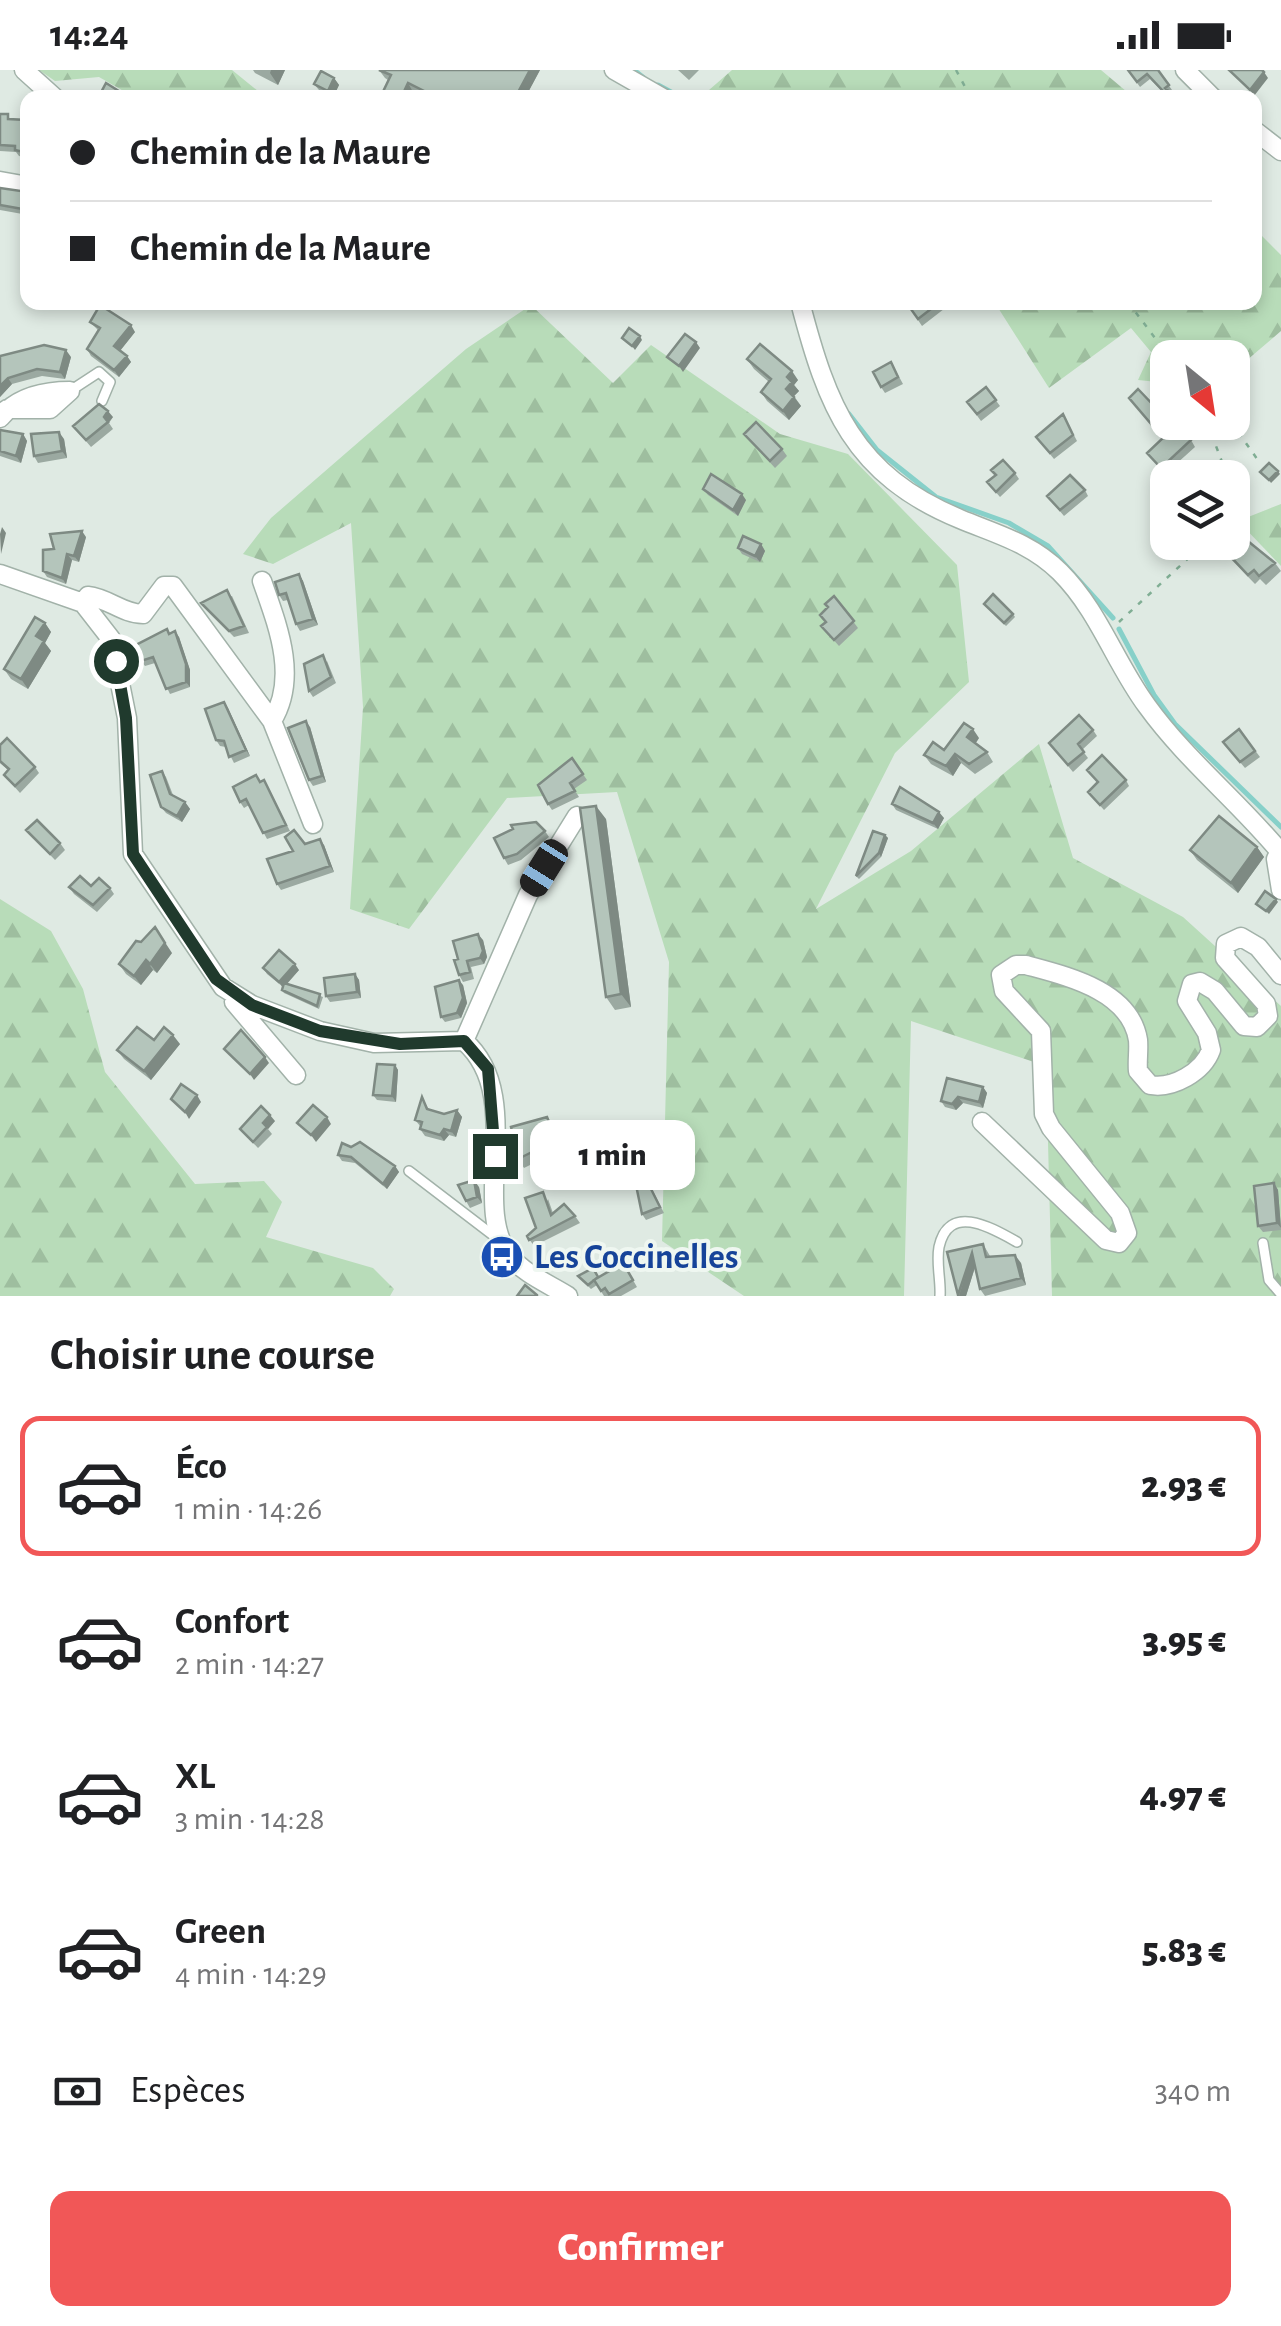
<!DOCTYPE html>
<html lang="fr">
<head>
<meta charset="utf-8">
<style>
  body { margin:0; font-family:"Alegreya Sans",sans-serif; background:#f6f6f6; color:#202124; height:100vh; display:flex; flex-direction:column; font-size:38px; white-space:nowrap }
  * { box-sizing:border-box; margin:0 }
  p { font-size:32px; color:#757577 }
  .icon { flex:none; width:55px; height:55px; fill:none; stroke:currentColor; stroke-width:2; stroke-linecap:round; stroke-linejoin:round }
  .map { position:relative; height:1226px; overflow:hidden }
  .side { display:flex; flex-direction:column; background:#fff; flex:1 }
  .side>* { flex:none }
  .top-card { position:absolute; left:20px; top:20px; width:1242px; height:220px; border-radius:20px; box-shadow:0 5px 15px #0003; display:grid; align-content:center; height:220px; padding:0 50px; background:#fff }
  .needle { width:65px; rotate:150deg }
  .fabs { position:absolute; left:1150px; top:270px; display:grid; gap:20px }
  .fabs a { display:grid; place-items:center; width:100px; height:100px; border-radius:20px; background:#fff; box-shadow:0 5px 15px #0003; font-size:50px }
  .end { position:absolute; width:45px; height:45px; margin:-22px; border:12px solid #203a2d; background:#fff; box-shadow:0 0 0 5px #fff }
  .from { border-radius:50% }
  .bubble { position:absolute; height:70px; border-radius:20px; background:#fff; box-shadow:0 5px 15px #0003; font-size:32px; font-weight:800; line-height:70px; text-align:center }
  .car { position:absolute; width:30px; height:60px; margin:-30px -15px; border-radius:12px; box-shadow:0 0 8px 2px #0007; background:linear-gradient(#222 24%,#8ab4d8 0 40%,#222 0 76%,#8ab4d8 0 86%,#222 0) }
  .top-card b { display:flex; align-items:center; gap:35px; height:95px; font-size:38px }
  .top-card b+b { border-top:2px solid #e0e0e0 }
  .top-card i { width:25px; height:25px; background:#202124 }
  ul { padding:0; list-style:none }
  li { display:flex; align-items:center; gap:30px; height:140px; margin:0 20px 15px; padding:0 30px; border:5px solid transparent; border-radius:20px }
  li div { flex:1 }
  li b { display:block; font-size:38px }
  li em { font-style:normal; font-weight:800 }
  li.on { border-color:#f15757 }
  li>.icon { width:90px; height:90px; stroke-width:1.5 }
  h2 { padding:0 50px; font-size:45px; line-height:120px }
  .pay { display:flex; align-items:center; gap:25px; height:110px; padding:0 50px; font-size:38px }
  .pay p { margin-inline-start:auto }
  .button { display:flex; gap:20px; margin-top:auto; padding:20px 50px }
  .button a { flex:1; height:115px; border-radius:20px; background:#f15757; color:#fff; font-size:40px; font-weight:800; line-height:115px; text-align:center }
  .status { display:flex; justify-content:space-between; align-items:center; height:70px; padding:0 50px; background:#fff; direction:ltr }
  .status svg { height:28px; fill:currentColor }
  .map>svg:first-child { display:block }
</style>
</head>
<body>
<div class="status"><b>14:24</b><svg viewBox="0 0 49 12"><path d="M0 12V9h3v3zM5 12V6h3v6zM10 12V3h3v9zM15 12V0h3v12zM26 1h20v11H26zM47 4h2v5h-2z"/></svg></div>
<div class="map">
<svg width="1281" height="1226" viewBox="0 0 1281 1226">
  <defs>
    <pattern id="forest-firs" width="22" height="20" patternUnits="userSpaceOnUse" patternTransform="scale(2.5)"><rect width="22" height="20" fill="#b8dcb9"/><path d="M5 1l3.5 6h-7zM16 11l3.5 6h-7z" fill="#9ebe9f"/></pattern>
  </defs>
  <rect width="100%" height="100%" fill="#dfeae3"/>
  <path fill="url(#forest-firs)" d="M39,0H232L258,21L260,27H134L99,7L55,11Z
    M732,0H1101L1133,27L719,28L709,20Z
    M1255,159L1281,185V261L1233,302L1232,288H1168L1167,313L1138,310L1151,282L1131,258L1049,318L995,233L1255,232Z
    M531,235L613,313L651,275L780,364L848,384L957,495L969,612L895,683L816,839L911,781L1039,674L1073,788L1183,847L1281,936V1226H1052L1046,996L911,951L904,1226H744L662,1171L669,892L617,722L507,728L409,859L350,839L363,637L351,453L273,494L243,484L271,448L466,279Z
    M1281,434V496L1238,451Z
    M0,829L51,861L83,919L105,1002L195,1114L264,1111L282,1132L266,1167L373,1198L394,1219L390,1226H0Z"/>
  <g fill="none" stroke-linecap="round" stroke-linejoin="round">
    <path stroke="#87d0c9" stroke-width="5" d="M634,0L644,8
      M658,15L682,28
      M849,344L877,380L936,427L1009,453L1048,476L1113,548
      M1119,559L1154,625L1175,654L1281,757"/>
    <g stroke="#a2b2a9" stroke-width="12">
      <path id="lane" d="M70,321L99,302L110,312L102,331
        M409,1101L498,1169
        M1263,1173L1269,1210L1281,1224
        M940,1226C941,1210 936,1193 939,1177C949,1132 992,1158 1017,1172"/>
    </g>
    <g stroke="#a2b2a9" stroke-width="21">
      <path id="street" d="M24,0L55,28
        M614,0L663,28
        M1185,0L1213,28
        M1255,61L1281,81
        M0,111L28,116
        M800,232C827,336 853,405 960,449C996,464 1031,473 1060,502C1099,541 1115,593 1147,636C1186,690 1239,732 1281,783
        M0,348C17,327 44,321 70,321L50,339H7
        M0,504L83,533L111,569L127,648L133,784L223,917L252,935L320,961L374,973L464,971C527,1026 469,1136 510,1186C524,1204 549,1214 568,1226
        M262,511C277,554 299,607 272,651
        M83,533L88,526C108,528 123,544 143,544L164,516H173L272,651L313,754
        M1280,781L1276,789L1281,820
        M234,932L296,1005
        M464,971L528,825L577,746
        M982,1052L1106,1170L1119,1173L1127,1163L1120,1143L1051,1058L1044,1044L1041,961L1004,921L1001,905L1016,895H1026C1066,906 1130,920 1138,970C1139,980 1137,991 1138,1001L1150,1015C1173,1019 1203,1002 1211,980L1207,963L1187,931L1192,914L1200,912L1215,921L1244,956L1257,957L1268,946L1266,934L1225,888L1226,874L1241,867L1258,877L1281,905"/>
    </g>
    <path stroke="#80ae94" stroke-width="2.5" stroke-dasharray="5 8" stroke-linecap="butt" d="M956,0L971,28
      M1128,232L1170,288
      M1207,352L1228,408
      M1231,352L1260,393
      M1232,421L1238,435L1232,444
      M1119,552L1206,472"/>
    <use href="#lane" stroke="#fff" stroke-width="9"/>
    <use href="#street" stroke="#fff" stroke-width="18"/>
  </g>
  <path fill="#9ba9a1" d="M253,0H285L278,15L255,3Z
    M379,0H540L525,28H426L413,22L411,28H380L388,10L385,8Z
    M678,0H699L689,10Z
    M1128,0H1158L1172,20L1169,22L1162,21L1150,9L1140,17Z
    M334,8L339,15L332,28L319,20L314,14Z
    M0,44L12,49L28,51V88L19,86L16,82L0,81Z
    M0,118L28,122V145L0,140Z
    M911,232H953L922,256L908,235Z
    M90,252L135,262L120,281L127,286L131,292L119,307L91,286L87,279L99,261Z
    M0,286L71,287L65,309L42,306L12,314L0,327Z
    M747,289L798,310L794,315L799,321L794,326L801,336L789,350L767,331L761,322L769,312L754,299Z
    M891,292L903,314L885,323L881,317Z
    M986,317L1000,336L981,351L967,332Z
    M1158,340L1191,370L1195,377L1165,404L1147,383L1162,368Z
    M1063,344L1077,371L1054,389L1036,367Z
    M113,347L109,353L113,359L91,377L73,356Z
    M0,360L23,364L27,371L21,393L0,386Z
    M744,364L782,379L787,386L775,398Z
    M64,369L67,388L38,393L34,386Z
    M1015,403L1019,409L1000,427L987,412L996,405Z
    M703,419L746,430L738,446L708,425Z
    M1085,420L1088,426L1064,446L1047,426Z
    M86,467L79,492L72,490L66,514L47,507L43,501L54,479Z
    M1217,472L1275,493L1281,501L1266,515L1260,509L1255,514L1224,482Z
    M761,474L765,481L760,492L742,484L738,478Z
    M299,504L303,511L318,555L300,561L296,554L288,530L283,531L279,525Z
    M232,526L249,563L234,567L201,533Z
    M834,526L858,558L839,576L821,556L826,552L828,537Z
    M984,534L1013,544L1015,547L1006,556Z
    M45,553L51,562L45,573L51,581L28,619L11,609L4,599Z
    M170,563L179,567L190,600V617L170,624L155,593L145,596L141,591Z
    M327,591L336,613L313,627L309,621Z
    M224,632L250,686L234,693L226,677L220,676L216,670Z
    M310,657L326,712L313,716L309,710Z
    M1239,659L1260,687L1245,698L1223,672Z
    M1093,660L1097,666L1082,680L1088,688L1073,702L1049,673Z
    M979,668L975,674L987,682L993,692L975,704L961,693L953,706L931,694L924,685Z
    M0,675L35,697L39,703L20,723L4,705L8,700L0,693Z
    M572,688L587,710L574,719L579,727L552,740L548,734Z
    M1087,700L1126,710L1129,716L1104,740L1088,722L1098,713Z
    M162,701L166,707L173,725L185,732L190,739L182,752L166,743L161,737Z
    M264,710L290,761L267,769L249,735L244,738L240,732Z
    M892,734L944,748L938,759L896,740Z
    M606,749L631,937L615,940L606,927Z
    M513,759L545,761L549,767L521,790L508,795L504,788Z
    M26,760L60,773L65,780L55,790Z
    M885,765L888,768L881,787L859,809L856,806Z
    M305,774L324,775L334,802L281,820L277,814L293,781Z
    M1257,777L1264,787L1238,823L1197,790L1190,780Z
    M91,816L110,818L114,824L97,842L74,824L69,817Z
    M483,870L487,887L484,894L471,897L474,909L463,912L459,905L458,889Z
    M172,883L157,903L153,900L141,915L126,904L119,894Z
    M263,898L299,900L287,914L323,927L319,939L284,923L282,920L283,917L267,904Z
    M355,904L359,910L361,928L330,932L326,926Z
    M463,915L467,933L461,948L445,952L441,947Z
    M154,970L180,974L151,1010L124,989L117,980Z
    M395,995L398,1000L396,1032L377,1030L373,1025Z
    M983,1017L987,1023L983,1038L963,1033L956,1040L945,1037L941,1031Z
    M422,1027L429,1040L444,1044L457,1040L462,1047L456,1067L449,1065L444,1071L425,1066L420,1059L421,1057L415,1050Z
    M547,1047L554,1056L562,1079L524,1098L518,1089Z
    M275,1051L268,1059L272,1064L258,1078L240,1059Z
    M638,1071L643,1078L656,1110L649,1113L664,1143L646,1150L642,1144Z
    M338,1085L395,1096L399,1102L387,1119L355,1093L342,1091Z
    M1274,1113L1278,1120L1281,1160L1263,1162L1258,1156Z
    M479,1117L482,1133L470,1138L466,1131Z
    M548,1129L553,1143L575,1146L580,1153L534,1176L527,1166L536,1158Z
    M983,1174L990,1186L1021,1193L1026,1215L985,1226L980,1219L975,1197L966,1226H959L947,1182Z
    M623,1193L637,1217L621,1226H604L597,1215L591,1219L578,1206L599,1207Z"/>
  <path fill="#7e8a83" d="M271,0H285L278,15L270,3Z
    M530,0H540L525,28H517L516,26Z
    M1264,2L1268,8L1254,26L1250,20Z
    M334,8L339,15L333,28L328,21Z
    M408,13L413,22L411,28H401Z
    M131,255L135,262L119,282L114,276Z
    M640,266L642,270L635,280L632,276Z
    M696,272L700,278L683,302L679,296Z
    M66,280L71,287L65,309L60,302Z
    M127,286L131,292L119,307L114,300Z
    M792,301L798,310L794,315L799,321L792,328L786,319L787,307Z
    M8,308L12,314L0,327V316Z
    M794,327L801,336L789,350L783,341Z
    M108,341L113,347L108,353L104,347Z
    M59,362L64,369L67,388L62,381Z
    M23,364L27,371L21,393L16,386Z
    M1278,401L1280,404L1271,413L1269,410Z
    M742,424L746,430L738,446L733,440Z
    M2,457L6,463L1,484L0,464Z
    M82,461L86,467L79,492L74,486Z
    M761,474L765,481L760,492L755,486Z
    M67,484L72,490L66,514L62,508Z
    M299,504L303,511L318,555L313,549Z
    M45,553L51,562L45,573L51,581L28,619L21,609L36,566Z
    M175,561L179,567L190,600V617L186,612Z
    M224,632L228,638L250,686L246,680Z
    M306,651L310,657L326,712L322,706Z
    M973,659L979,668L973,677L967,667Z
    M955,684L961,693L953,706L946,696Z
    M185,732L190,739L182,752L177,746Z
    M596,736L606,749L631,937L621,924Z
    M939,742L944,748L938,759L933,753Z
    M885,765L888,768L881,787L879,783Z
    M320,769L324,775L334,802L330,796Z
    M1257,777L1264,787L1238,823L1231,813Z
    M1276,829L1278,832L1269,844L1266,841Z
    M155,857L172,883L157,903L150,894Z
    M478,864L483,870L487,887L484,894L480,888Z
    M146,890L153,900L141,915L134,906Z
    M295,894L299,900L283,918L279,912Z
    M355,904L359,910L361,928L357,922Z
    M459,910L463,915L467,933L461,948L457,943Z
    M173,965L180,974L151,1010L144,1001Z
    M265,987L269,993L254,1010L250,1004Z
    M395,995L398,1000L396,1032L392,1026Z
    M983,1017L987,1023L983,1038L979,1032Z
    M197,1025L201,1032L189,1049L185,1042Z
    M958,1027L963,1033L956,1040L952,1034Z
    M457,1040L462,1047L456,1067L451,1061Z
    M270,1045L275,1051L268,1059L263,1053Z
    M327,1047L331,1054L316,1072L311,1065Z
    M547,1047L554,1056L562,1079L556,1070Z
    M444,1059L449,1065L444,1071L440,1065Z
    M638,1071L643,1078L656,1110L652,1104Z
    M395,1096L399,1102L387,1119L383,1114Z
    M474,1110L479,1117L482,1133L477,1127Z
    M1274,1113L1278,1120L1281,1158L1277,1153Z
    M972,1183L977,1191L966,1226H959Z
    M1015,1185L1021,1193L1026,1215L1021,1208Z"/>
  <path fill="#b4c5bb" stroke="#7e8a83" stroke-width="2.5" d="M379,0H530L516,26L510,23L508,28H428L430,24L408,13L401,28H380L391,5Z
    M1128,0H1158L1169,15L1165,18L1176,28H1154L1162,20L1147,4L1137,12Z
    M1229,0H1262L1264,2L1250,20Z
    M321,1L334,8L328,21L314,14Z
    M106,13L130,28H98Z
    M0,44H8V49L27,50L28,83L15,80V76L0,75Z
    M0,118L28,122V140L0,135Z
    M911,232H940L918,249L908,235Z
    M100,235L131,255L114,276L127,286L114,300L87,279L100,258L90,252Z
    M629,258L640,266L632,276L622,268Z
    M685,264L696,272L679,296L667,287Z
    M760,274L792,301L787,307L792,312L786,319L794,327L783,341L761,322L771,309L747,289Z
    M44,275L66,280L60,302L37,299L8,308L0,316V286Z
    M891,292L898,307L881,317L873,302Z
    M986,317L996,330L977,344L967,332Z
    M1138,319L1158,340L1161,337L1168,344V352H1175L1191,370L1161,398L1147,383L1163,368L1129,328Z
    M99,334L108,341L104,347L108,352L86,370L73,356Z
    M1063,344L1073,365L1050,383L1036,367Z
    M756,352L782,379L770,391L744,364Z
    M0,360L23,364L16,386L0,381Z
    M59,362L62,381L34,386L31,364Z
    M1003,390L1015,403L996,422L987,412L996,405L991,400Z
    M1269,393L1278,401L1269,410L1260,402Z
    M711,404L742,424L733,440L703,419Z
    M1070,405L1085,420L1060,440L1047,426Z
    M1232,459H1233L1275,493L1259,506L1254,500L1248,505L1217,472H1232Z
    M82,461L74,486L67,484L62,508L43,501V480L54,479L50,464Z
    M743,466L761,474L755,486L738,478Z
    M299,504L313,549L296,554L286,523L279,525L275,512Z
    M227,520L244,556L229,561L201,533Z
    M993,524L1013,544L1004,553L984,534Z
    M834,526L854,551L834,570L821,556L826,552L820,545L828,537L825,534Z
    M35,547L45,553L36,566L44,571L21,609L4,599Z
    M167,559L169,564L175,561L186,594V612L166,619L153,587L141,591L136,575Z
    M323,585L331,607L309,621L304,594Z
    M224,632L246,680L229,687L224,671L216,670L205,639Z
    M1079,645L1093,660L1078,674L1084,682L1068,695L1049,673Z
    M306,651L322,706L309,710L288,658Z
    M964,653L973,659L967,667L987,682L969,694L955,684L946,696L924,685L933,672L944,680Z
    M1239,659L1255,681L1240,692L1223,672Z
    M7,668L35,697L15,716L4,705L9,699L0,691V675Z
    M1102,685L1126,710L1100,735L1088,722L1098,712L1087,700Z
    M572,688L583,704L570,713L575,721L548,734L538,715Z
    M162,701L170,724L185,732L177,746L161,737L150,705Z
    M256,705L260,712L264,710L286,755L263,763L246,729L240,732L233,717Z
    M900,717L939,742L933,753L892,734Z
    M596,736L621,924L606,927L580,738Z
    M1219,746L1257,777L1231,813L1190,780Z
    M37,750L60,773L50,784L26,760Z
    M536,752L545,761L517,784L504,788L494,768L513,759L511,755Z
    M294,760L305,774L320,769L330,796L277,814L267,789L293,781L285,767Z
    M873,761L885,765L879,783L856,806Z
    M80,806L91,816L99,808L110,818L93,835L69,817Z
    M1265,821L1276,829L1266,841L1256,834Z
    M155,857L165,873L150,894L146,890L134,906L119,894L136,871L141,872Z
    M478,864L483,881L480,888L467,891L470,902L459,905L454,890L458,889L453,871Z
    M279,880L295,894L279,912L263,898Z
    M355,904L357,922L326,926L324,908Z
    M459,910L463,928L457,943L441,947L435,917Z
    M284,913L320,924L317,936L282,920Z
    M137,957L154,970L164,957L173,965L144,1001L117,980Z
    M241,960L265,987L250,1004L224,979Z
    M377,994L395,995L392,1026L373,1025Z
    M947,1008L983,1017L979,1032L958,1027L952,1034L941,1031Z
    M181,1014L197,1025L185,1042L171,1029Z
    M422,1027L427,1039L444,1044L457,1040L451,1061L444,1059L440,1065L420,1059L422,1052L415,1050Z
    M313,1035L327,1047L311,1065L297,1053Z
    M261,1036L270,1045L263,1053L267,1057L253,1072L240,1059Z
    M547,1047L556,1070L518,1089L511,1057Z
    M638,1071L652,1104L645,1107L660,1137L642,1144L636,1115L621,1078Z
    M360,1072L395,1096L383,1114L351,1087L338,1085L342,1073L351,1077Z
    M474,1110L477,1127L466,1131L458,1115Z
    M1274,1113L1277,1153L1258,1156L1254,1116Z
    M543,1122L551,1145L564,1134L575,1146L529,1170L527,1166L536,1158L525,1128Z
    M983,1174L986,1187L1015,1185L1021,1208L980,1219L972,1183L958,1225L947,1182Z
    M623,1193L633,1210L609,1224L605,1218L601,1221L594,1210Z
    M593,1198L598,1207L588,1215L578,1206Z
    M525,1215L537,1225V1226H517Z"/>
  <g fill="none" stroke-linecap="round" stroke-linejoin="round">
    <path stroke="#203a2d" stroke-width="12" d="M116,591L126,648L133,784L216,909L252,935L320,961L400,974L464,971L488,999L495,1086"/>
  </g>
  <defs>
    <g id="bus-disc" transform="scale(2.25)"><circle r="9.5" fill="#1a4fb4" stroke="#eff7f1"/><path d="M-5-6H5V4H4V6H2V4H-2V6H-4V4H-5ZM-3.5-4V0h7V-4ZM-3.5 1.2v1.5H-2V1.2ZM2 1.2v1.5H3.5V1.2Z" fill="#fff"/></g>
  </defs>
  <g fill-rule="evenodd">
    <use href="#bus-disc" x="502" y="1187"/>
  </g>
  <g text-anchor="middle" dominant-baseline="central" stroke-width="8" stroke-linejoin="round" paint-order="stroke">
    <g font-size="35" font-weight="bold" fill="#164399" stroke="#eff7f1" text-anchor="start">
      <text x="534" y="1187">Les Coccinelles</text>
    </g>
  </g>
</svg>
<div class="fabs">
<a><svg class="needle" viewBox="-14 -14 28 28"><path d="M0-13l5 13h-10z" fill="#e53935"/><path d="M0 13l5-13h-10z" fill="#757577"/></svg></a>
<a><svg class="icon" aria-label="layers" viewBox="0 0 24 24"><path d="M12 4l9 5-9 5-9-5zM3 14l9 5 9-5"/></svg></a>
</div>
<i class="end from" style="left:116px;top:591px"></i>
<i class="end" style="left:495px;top:1086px"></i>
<div class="bubble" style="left:530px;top:1050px;width:165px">1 min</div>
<i class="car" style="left:544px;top:798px;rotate:212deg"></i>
<div class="top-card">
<b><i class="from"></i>Chemin de la Maure</b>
<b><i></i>Chemin de la Maure</b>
</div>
</div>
<section class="side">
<h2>Choisir une course</h2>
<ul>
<li class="on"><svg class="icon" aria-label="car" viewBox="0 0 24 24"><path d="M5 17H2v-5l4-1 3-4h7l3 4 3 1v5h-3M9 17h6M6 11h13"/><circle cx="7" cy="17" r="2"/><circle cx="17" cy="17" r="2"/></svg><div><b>Éco</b><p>1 min · 14:26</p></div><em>2.93 €</em></li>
<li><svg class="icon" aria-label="car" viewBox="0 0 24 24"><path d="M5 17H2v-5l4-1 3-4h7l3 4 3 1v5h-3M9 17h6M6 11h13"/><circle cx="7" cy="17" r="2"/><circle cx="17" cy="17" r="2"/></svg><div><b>Confort</b><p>2 min · 14:27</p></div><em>3.95 €</em></li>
<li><svg class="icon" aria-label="car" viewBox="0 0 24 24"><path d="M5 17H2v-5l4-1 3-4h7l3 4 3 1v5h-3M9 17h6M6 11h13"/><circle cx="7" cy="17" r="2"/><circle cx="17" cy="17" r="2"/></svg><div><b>XL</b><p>3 min · 14:28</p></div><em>4.97 €</em></li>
<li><svg class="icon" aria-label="car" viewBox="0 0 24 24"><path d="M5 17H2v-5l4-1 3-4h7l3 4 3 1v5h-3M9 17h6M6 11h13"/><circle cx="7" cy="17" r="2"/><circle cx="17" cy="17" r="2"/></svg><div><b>Green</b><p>4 min · 14:29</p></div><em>5.83 €</em></li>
</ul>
<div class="pay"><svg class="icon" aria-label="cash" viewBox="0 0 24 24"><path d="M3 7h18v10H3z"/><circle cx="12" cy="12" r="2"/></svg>Espèces<p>340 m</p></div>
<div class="button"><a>Confirmer</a></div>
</section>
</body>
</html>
